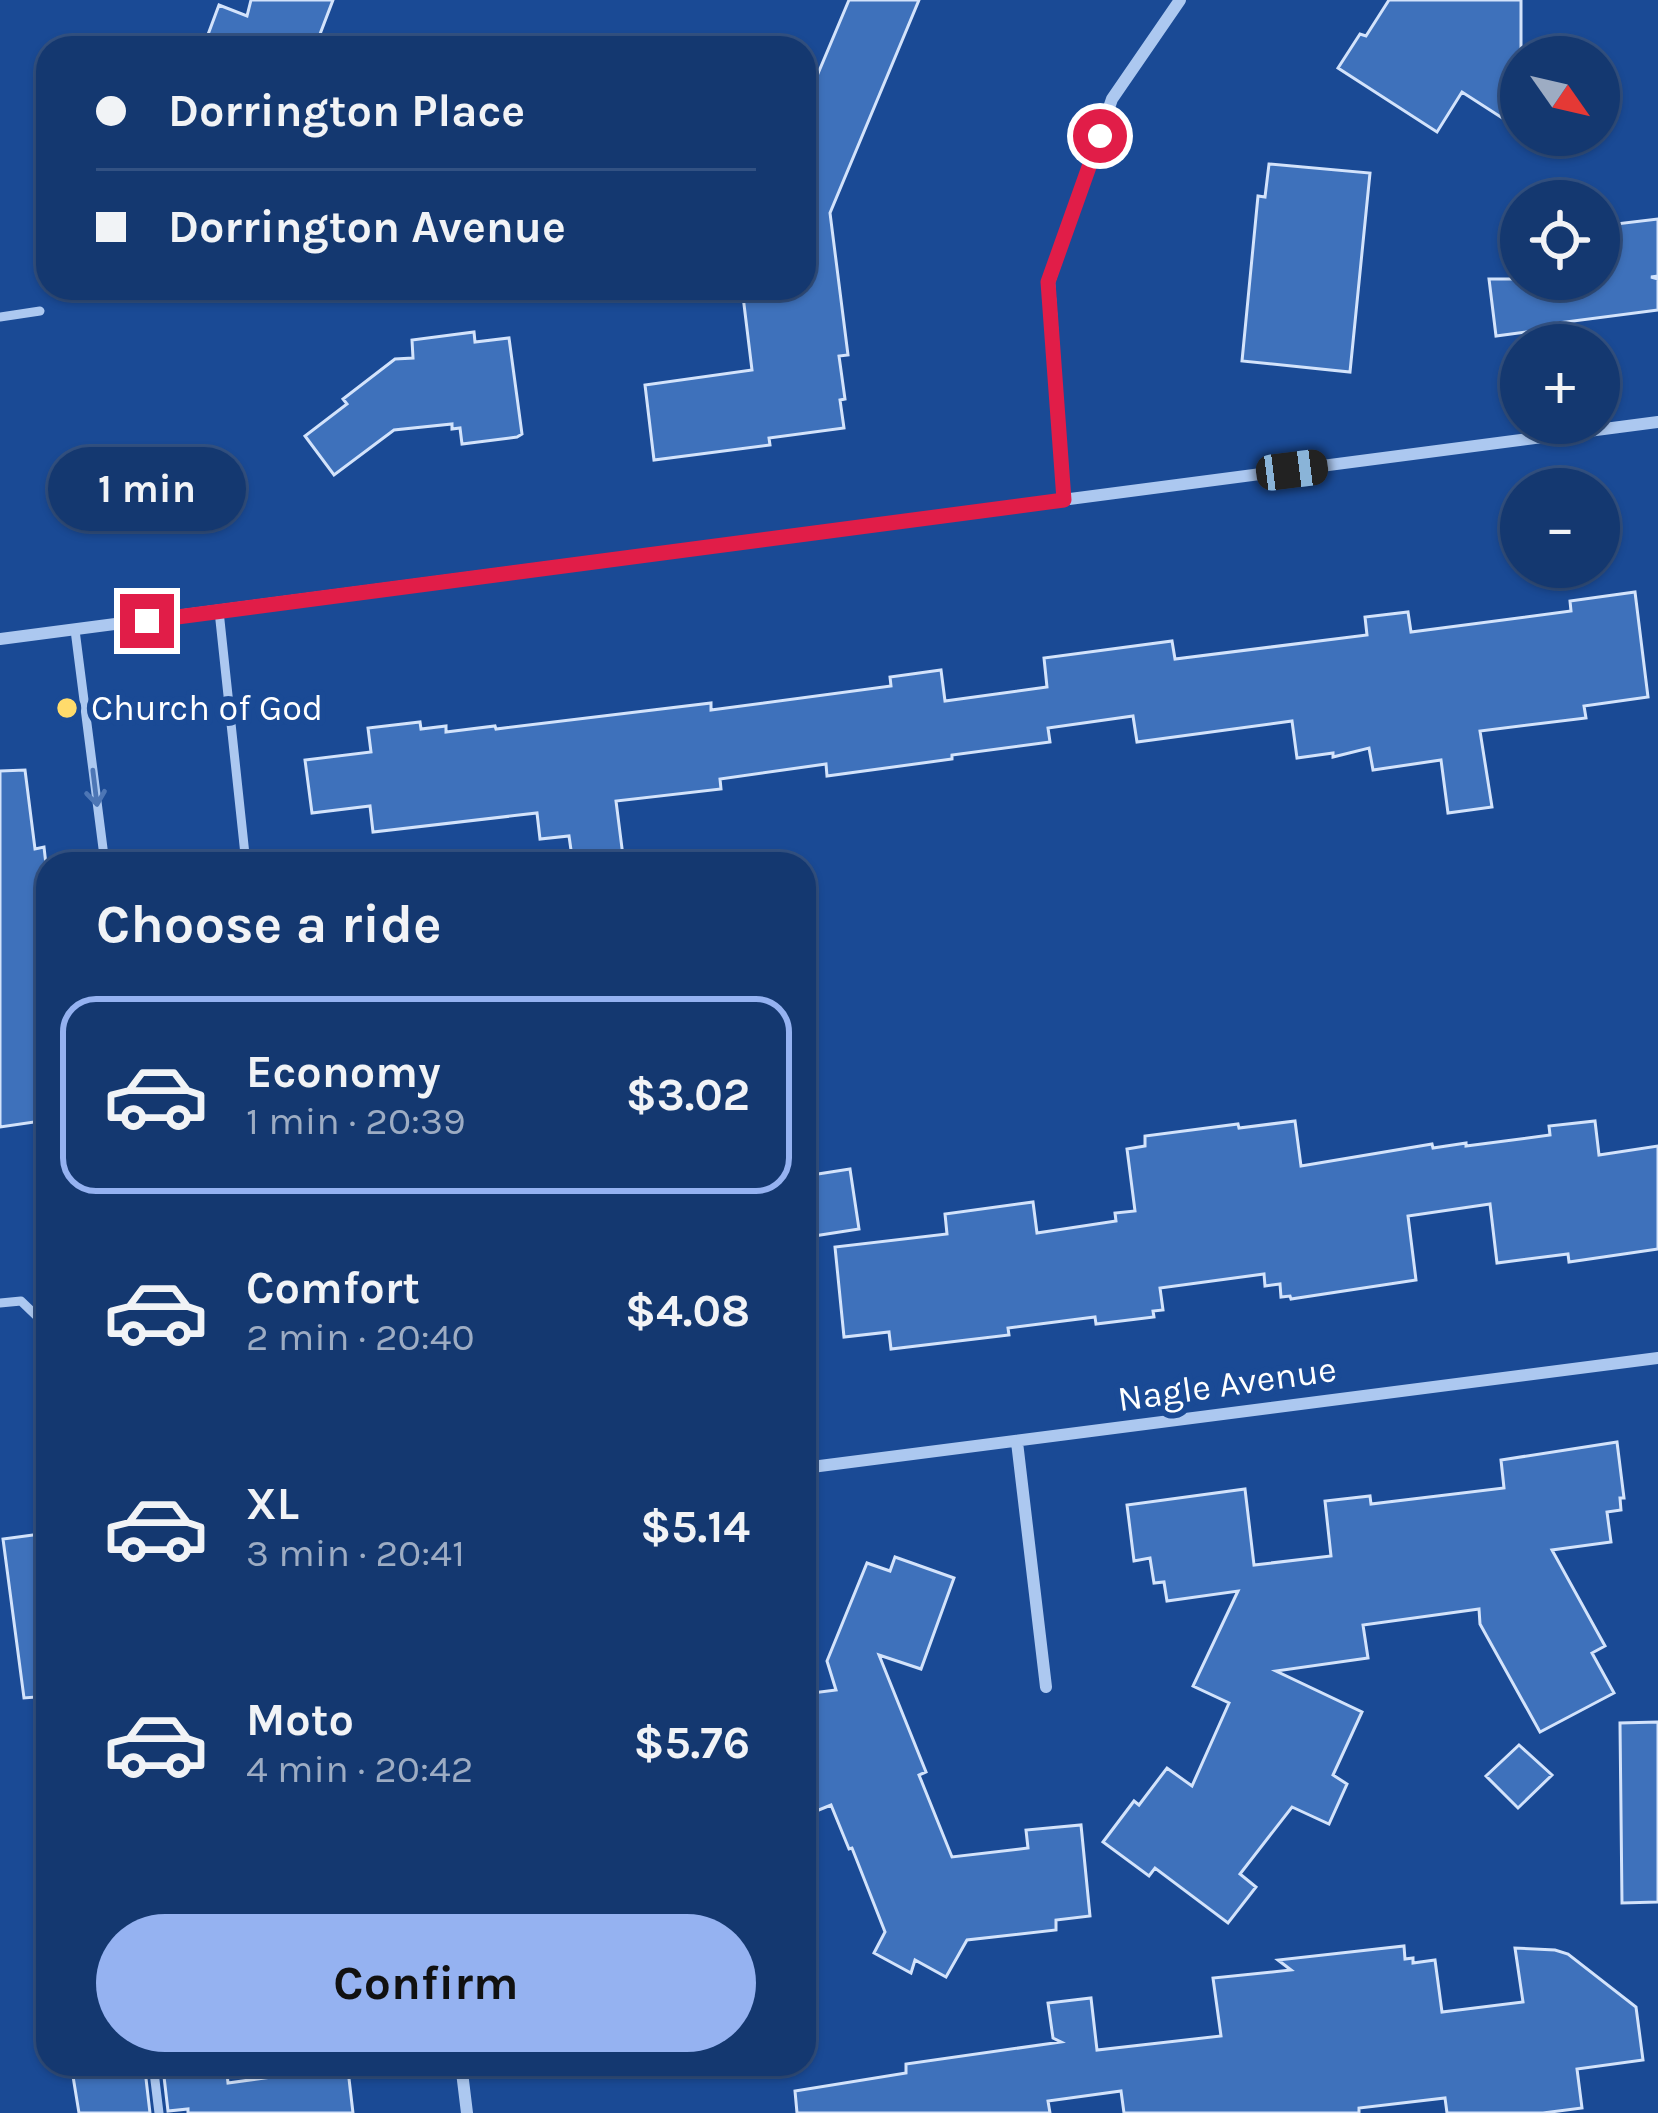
<!DOCTYPE html>
<html lang="en">
<head>
<meta charset="utf-8">
<style>
  body { margin:0; font-family:Karla,sans-serif; background:#214378; color:#f1f3f6; height:100vh; display:flex; flex-direction:column; font-size:45px; white-space:nowrap }
  * { box-sizing:border-box; margin:0 }
  p { font-size:39px; color:#9dacc3 }
  .icon { flex:none; width:66px; height:66px; fill:none; stroke:currentColor; stroke-width:2; stroke-linecap:round; stroke-linejoin:round }
  .map { position:relative; flex:1; overflow:hidden }
  .side { position:absolute; left:36px; top:852px; width:780px; height:1224px; display:flex; flex-direction:column; background:#143870; border-radius:36px; box-shadow:0 3px 9px #0004,0 0 0 3px #335283 }
  .side>* { flex:none }
  .guide { position:absolute; left:36px; top:36px; width:780px; height:264px; border-radius:36px; box-shadow:0 3px 9px #0004,0 0 0 3px #335283; display:grid; align-content:center; height:264px; padding:0 60px; background:#143870 }
  .needle { width:78px; rotate:124deg }
  .buttons { position:absolute; left:1500px; top:36px; display:grid; gap:24px }
  .buttons a { display:grid; place-items:center; width:120px; height:120px; border-radius:50%; background:#143870; box-shadow:0 3px 9px #0004,0 0 0 3px #335283; font-size:60px }
  .end { position:absolute; width:54px; height:54px; margin:-27px; border:15px solid #e11d48; background:#fff; box-shadow:0 0 0 6px #fff }
  .from { border-radius:50% }
  .bubble { position:absolute; height:84px; border-radius:42px; background:#143870; box-shadow:0 3px 9px #0004,0 0 0 3px #335283; font-size:39px; font-weight:700; line-height:84px; text-align:center }
  .car { position:absolute; width:36px; height:72px; margin:-36px -18px; border-radius:15px; box-shadow:0 0 9px 3px #0007; background:linear-gradient(#222 24%,#8ab4d8 0 40%,#222 0 76%,#8ab4d8 0 86%,#222 0) }
  .guide b { display:flex; align-items:center; gap:42px; height:114px; font-size:45px }
  .guide b+b { border-top:3px solid #335283 }
  .guide i { width:30px; height:30px; background:#f1f3f6 }
  ul { padding:0; list-style:none }
  li { display:flex; align-items:center; gap:36px; height:198px; margin:0 24px 18px; padding:0 36px; border:6px solid transparent; border-radius:36px }
  li div { flex:1 }
  li b { display:block; font-size:45px }
  li em { font-style:normal; font-weight:700 }
  li.selected { border-color:#95b2f1 }
  li>.icon { width:108px; height:108px; stroke-width:1.5 }
  h2 { padding:0 60px; font-size:54px; line-height:144px }
  .action { display:flex; gap:24px; margin-top:auto; padding:24px 60px }
  .action a { flex:1; height:138px; border-radius:72px; background:#95b2f1; color:#111; font-size:48px; font-weight:700; line-height:138px; text-align:center }
  .map>svg:first-child { display:block }
</style>
</head>
<body>
<div class="map">
<svg width="1658" height="2113" viewBox="0 0 1658 2113">
  <rect width="100%" height="100%" fill="#1a4a95"/>
  <path fill="#3e71bb" stroke="#d3e3fb" stroke-width="3" d="M251,0H333L317,42L322,44L321,48H203L219,5L247,16Z
    M849,0H919L830,213L848,355L839,356L845,399L840,400L844,428L769,438L770,445L654,460L645,385L752,370L742,288H804V79L814,83Z
    M1389,0H1521V130L1462,92L1437,132L1338,68L1360,34L1366,36Z
    M1269,164L1370,173L1350,372L1242,361L1258,196L1265,197Z
    M1658,219V276L1651,277L1658,279V310L1550,324V329L1496,336L1489,279H1599V226Z
    M474,332L475,342L509,338L522,434L517,437L462,444L460,428L452,429V424L394,430L334,475L305,436L347,404L343,399L395,359L413,358L412,340Z
    M1635,592L1648,697L1584,706L1586,718L1480,731L1492,807L1448,813L1441,760L1373,770L1369,748L1333,757V753L1297,758L1292,721L1137,742L1133,716L1048,728L1050,742L952,755V759L827,776L826,764L720,779L721,789L616,801L624,864H573L569,836L540,839L537,813L373,832L370,806L312,813L305,760L371,752L368,728L420,722L421,729L446,726V732L495,726L496,729L711,703V710L891,686L890,677L941,670L945,701L1047,687L1044,658L1172,641L1175,659L1367,635L1365,617L1408,612L1411,632L1571,611L1570,601Z
    M25,770L35,849L44,847L48,882V1120L0,1127V771Z
    M1295,1121L1301,1166L1432,1144L1433,1148L1466,1143V1146L1550,1135L1549,1126L1595,1121L1599,1155L1658,1146V1249L1569,1262L1568,1254L1497,1263L1490,1204L1408,1216L1416,1280L1291,1299L1290,1296L1281,1297L1280,1284L1265,1286L1264,1274L1160,1288L1163,1310L1153,1311L1154,1317L1096,1324L1095,1317L1008,1328L1009,1335L891,1349L889,1332L844,1337L835,1247L947,1234L945,1214L1033,1202L1037,1233L1116,1221L1115,1213L1135,1211L1127,1149L1145,1146V1136L1238,1124L1239,1128Z
    M850,1169L859,1229L814,1236L805,1176Z
    M1617,1442L1624,1498H1620L1621,1510L1607,1512L1611,1542L1552,1550L1605,1646L1592,1653L1614,1693L1540,1732L1480,1624L1479,1609L1363,1625L1368,1658L1276,1671L1362,1712L1333,1775L1347,1784L1329,1824L1292,1807L1240,1874L1256,1887L1228,1923L1155,1868L1149,1876L1103,1842L1134,1801L1139,1805L1167,1768L1192,1786L1229,1703L1193,1686L1238,1591L1167,1601L1164,1582L1154,1583L1150,1558L1134,1561L1127,1505L1245,1489L1254,1565L1331,1556L1325,1501L1370,1496L1371,1504L1504,1488L1501,1460Z
    M48,1533V1696L24,1698L3,1539Z
    M895,1557L954,1578L921,1669L879,1655L926,1772L919,1775L952,1857L1028,1848L1026,1830L1081,1825L1090,1916L1056,1920V1930L967,1940L946,1977L915,1960L911,1973L874,1953L885,1932L852,1848L849,1849L831,1805L804,1816V1694L836,1690L827,1661L867,1563L890,1571Z
    M1658,1722V1902L1622,1903L1620,1723Z
    M1519,1745L1552,1775L1518,1808L1486,1776Z
    M1404,1946L1405,1959L1413,1958V1963L1435,1960L1442,2012L1523,2002L1515,1948L1555,1950L1568,1954L1636,2007L1643,2060L1577,2069L1582,2108L1543,2113H1447L1445,2098L1359,2108V2113H1124L1121,2091L1048,2101L1050,2113H797L795,2091L906,2073V2064L1061,2042L1053,2038L1048,2003L1091,1998L1097,2050L1221,2036L1213,1978L1291,1970L1278,1960Z
    M71,2064H116L118,2073L145,2070L150,2113H79Z
    M191,2064H226L228,2083L329,2069V2072L348,2070L353,2113H188V2109L168,2111L163,2068Z"/>
  <g fill="none" stroke-linecap="round" stroke-linejoin="round">
    <path stroke="#acc8f0" stroke-width="9" d="M0,317L40,311
      M219,611L246,864
      M75,630L105,864
      M0,1303L21,1301L48,1327
      M153,2064L159,2113"/>
    <path stroke="#acc8f0" stroke-width="12" d="M1064,500L1049,282L1112,99L1180,0
      M0,639L1658,422
      M1017,1442L1046,1687
      M804,1468L1658,1358
      M461,2064L467,2113"/>
  </g>
  <defs><path id="oneway-shaft" d="M-6 0H5M1.5-3L5.5 0L1.5 3" fill="none" stroke-width="1.6" stroke-linecap="round" stroke-linejoin="round" transform="scale(3)"/></defs>
  <use stroke="#4d76b5" href="#oneway-shaft" transform="translate(95 788) rotate(83)"/>
  <g fill="none" stroke-linecap="round" stroke-linejoin="round">
    <path stroke="#e11d48" stroke-width="15" d="M147,621L1064,500L1048,282L1100,136"/>
  </g>
  <circle fill="#ffdb6b" stroke="#1a4a95" stroke-width="4.5" cx="67" cy="708" r="12"/>
  <g text-anchor="middle" dominant-baseline="central" stroke-width="12" stroke-linejoin="round" paint-order="stroke">
    <g font-size="36" fill="#fff" stroke="#1a4a95" text-anchor="start">
      <text x="91" y="708">Church of God</text>
    </g>
    <g font-size="36" fill="#fff" stroke="#1a4a95">
      <text transform="translate(1227 1384) rotate(-8)">Nagle Avenue</text>
    </g>
  </g>
</svg>
<div class="buttons">
<a><svg class="needle" viewBox="-14 -14 28 28"><path d="M0-13l5 13h-10z" fill="#e53935"/><path d="M0 13l5-13h-10z" fill="#9dacc3"/></svg></a>
<a><svg class="icon" aria-label="locate" viewBox="0 0 24 24"><circle cx="12" cy="12" r="6"/><path d="M12 2v4M12 18v4M2 12h4M18 12h4"/></svg></a>
<a>+</a>
<a>−</a>
</div>
<i class="end from" style="left:1100px;top:136px"></i>
<i class="end" style="left:147px;top:621px"></i>
<div class="bubble" style="left:48px;top:447px;width:198px">1 min</div>
<i class="car" style="left:1292px;top:470px;rotate:83deg"></i>
<div class="guide">
<b><i class="from"></i>Dorrington Place</b>
<b><i></i>Dorrington Avenue</b>
</div>
<section class="side">
<h2>Choose a ride</h2>
<ul>
<li class="selected"><svg class="icon" aria-label="car" viewBox="0 0 24 24"><path d="M5 17H2v-5l4-1 3-4h7l3 4 3 1v5h-3M9 17h6M6 11h13"/><circle cx="7" cy="17" r="2"/><circle cx="17" cy="17" r="2"/></svg><div><b>Economy</b><p>1 min · 20:39</p></div><em>$3.02</em></li>
<li><svg class="icon" aria-label="car" viewBox="0 0 24 24"><path d="M5 17H2v-5l4-1 3-4h7l3 4 3 1v5h-3M9 17h6M6 11h13"/><circle cx="7" cy="17" r="2"/><circle cx="17" cy="17" r="2"/></svg><div><b>Comfort</b><p>2 min · 20:40</p></div><em>$4.08</em></li>
<li><svg class="icon" aria-label="car" viewBox="0 0 24 24"><path d="M5 17H2v-5l4-1 3-4h7l3 4 3 1v5h-3M9 17h6M6 11h13"/><circle cx="7" cy="17" r="2"/><circle cx="17" cy="17" r="2"/></svg><div><b>XL</b><p>3 min · 20:41</p></div><em>$5.14</em></li>
<li><svg class="icon" aria-label="car" viewBox="0 0 24 24"><path d="M5 17H2v-5l4-1 3-4h7l3 4 3 1v5h-3M9 17h6M6 11h13"/><circle cx="7" cy="17" r="2"/><circle cx="17" cy="17" r="2"/></svg><div><b>Moto</b><p>4 min · 20:42</p></div><em>$5.76</em></li>
</ul>
<div class="action"><a>Confirm</a></div>
</section>
</div>
</body>
</html>
